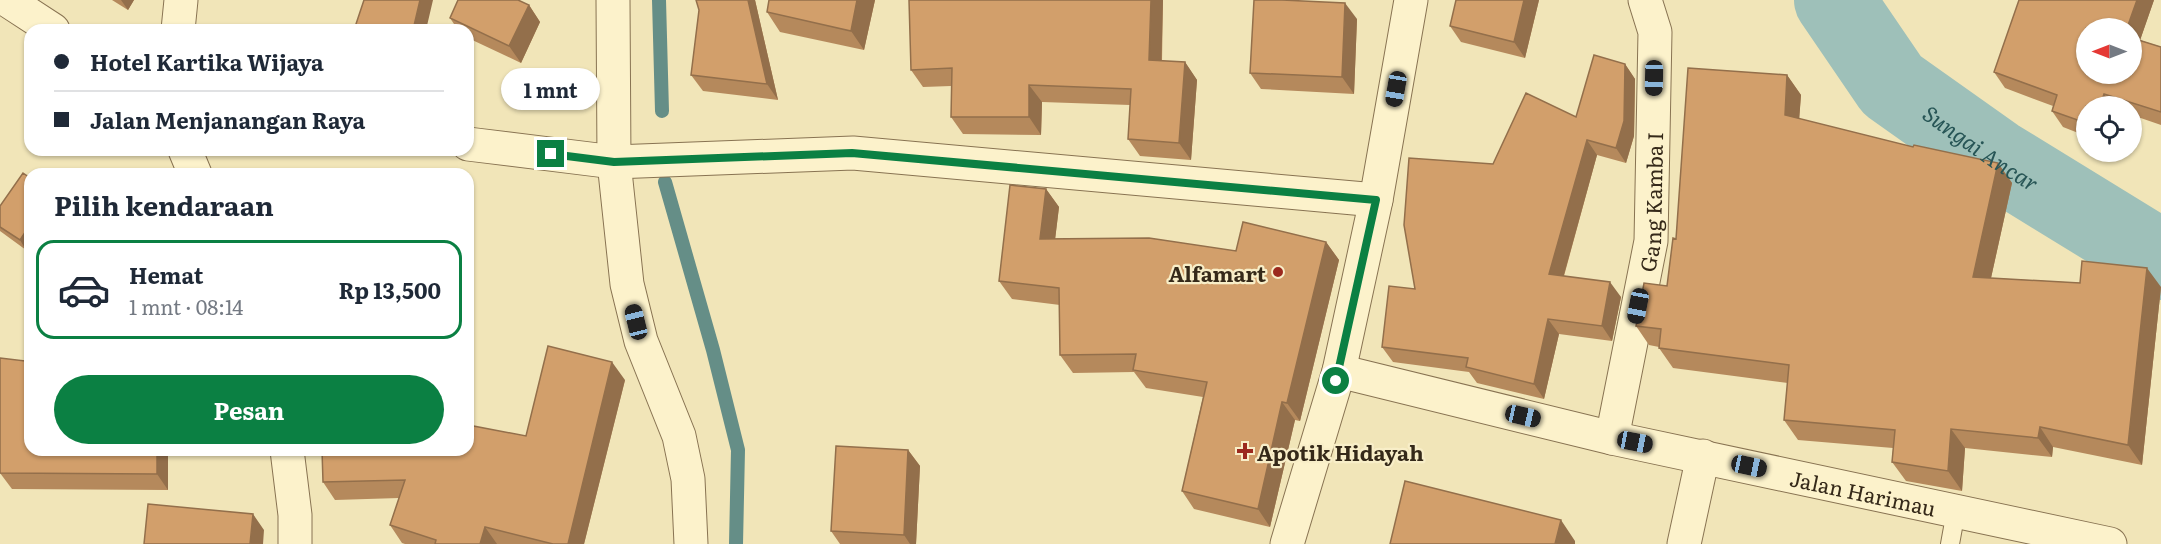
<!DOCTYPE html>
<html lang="id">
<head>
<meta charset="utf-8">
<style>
  body { margin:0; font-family:Literata,serif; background:#f6f6f7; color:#1f2937; height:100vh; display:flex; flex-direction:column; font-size:22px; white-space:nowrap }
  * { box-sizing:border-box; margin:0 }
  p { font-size:20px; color:#747a83 }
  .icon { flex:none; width:33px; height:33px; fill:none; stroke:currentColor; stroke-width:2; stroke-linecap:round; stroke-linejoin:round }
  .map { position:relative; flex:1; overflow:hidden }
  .side { position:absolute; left:24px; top:168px; width:450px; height:288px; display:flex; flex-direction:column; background:#fff; border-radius:18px; box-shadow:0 2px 4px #0004 }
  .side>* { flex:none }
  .guide { position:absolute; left:24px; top:24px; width:450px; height:132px; border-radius:18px; box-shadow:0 2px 4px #0004; display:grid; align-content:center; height:132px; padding:0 30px; background:#fff }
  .needle { width:39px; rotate:270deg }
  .fabs { position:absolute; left:2076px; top:18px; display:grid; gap:12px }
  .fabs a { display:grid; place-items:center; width:66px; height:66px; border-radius:50%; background:#fff; box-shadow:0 2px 4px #0004; font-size:30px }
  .end { position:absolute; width:27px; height:27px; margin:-14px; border:8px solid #0b8043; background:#fff; box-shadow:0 0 0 3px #fff }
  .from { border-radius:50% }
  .bubble { position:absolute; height:42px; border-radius:21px; background:#fff; box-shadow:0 2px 4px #0004; font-size:20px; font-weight:700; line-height:42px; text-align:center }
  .car { position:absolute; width:18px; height:36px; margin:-18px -9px; border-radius:8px; box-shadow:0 0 4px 2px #0007; background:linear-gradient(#222 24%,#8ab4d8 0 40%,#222 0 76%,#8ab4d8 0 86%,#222 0) }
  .guide b { display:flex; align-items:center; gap:21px; height:57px; font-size:22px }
  .guide b+b { border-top:2px solid #e0e1e3 }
  .guide i { width:15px; height:15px; background:#1f2937 }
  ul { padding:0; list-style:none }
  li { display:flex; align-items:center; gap:18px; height:99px; margin:0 12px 9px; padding:0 18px; border:3px solid transparent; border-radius:18px }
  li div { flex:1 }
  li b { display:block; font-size:22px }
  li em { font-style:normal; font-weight:700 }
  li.active { border-color:#0b8043 }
  li>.icon { width:54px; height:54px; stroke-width:1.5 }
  h2 { padding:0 30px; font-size:27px; line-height:72px }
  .primary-button { display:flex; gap:12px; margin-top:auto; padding:12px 30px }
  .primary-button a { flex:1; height:69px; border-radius:36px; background:#0b8043; color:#fff; font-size:24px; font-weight:700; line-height:69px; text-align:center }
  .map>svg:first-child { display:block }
</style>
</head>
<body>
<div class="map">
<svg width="2161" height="544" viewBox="0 0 2161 544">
  <rect width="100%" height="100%" fill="#f1e5b8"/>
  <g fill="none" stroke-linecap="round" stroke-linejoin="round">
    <path stroke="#658e87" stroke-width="14" d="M659,0L662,111
      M665,182L713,350L738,450L736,544"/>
    <path stroke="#9ec0b9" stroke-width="80" id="s1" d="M1834,0L1892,85L1995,158L2161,260"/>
    <g stroke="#887352" stroke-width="20">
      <path id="service" d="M1950,544L1956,511"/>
    </g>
    <g stroke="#887352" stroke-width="35">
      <g id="minor">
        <path d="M7,0L53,30"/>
        <path d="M613,0L614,162L627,284L641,341L679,436L688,479L691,544"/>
        <path d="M178,30L181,0"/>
        <path d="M468,144L614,162L853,153L1376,200"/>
        <path d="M185,150L195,174"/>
        <path id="s2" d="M1339,371L1612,438L2110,544"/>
        <path id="s3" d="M1612,438L1651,241L1655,32L1645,0"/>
        <path d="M287,450L295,515V544"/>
        <path d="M1684,544L1703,456"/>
      </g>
    </g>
    <g stroke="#887352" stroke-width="35">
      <path id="tertiary" d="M1287,544L1339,371L1376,200L1411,0"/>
    </g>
    <use href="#service" stroke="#fcf2cb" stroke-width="18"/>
    <use href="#minor" stroke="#fcf2cb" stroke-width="33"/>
    <use href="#tertiary" stroke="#fcf2cb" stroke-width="33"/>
  </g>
  <path fill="#b5895c" d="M112,0H134L128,10Z
    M696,0H755L778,100L703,91L691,75L699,10Z
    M769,0H875L864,50L780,32L767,12Z
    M1163,0L1162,61L1185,62L1197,80L1191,160L1140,156L1128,139L1130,105L1042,102L1041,135L963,134L951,117V86L923,87L911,70Z
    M1539,0L1525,58L1461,42L1450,26Z
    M2154,0L2140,40L2161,47V125L2132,115V106H2086V136L2063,127L2052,111L2053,106L2005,88L1994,72Z
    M529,5L540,22L521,63L468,38V30H458L450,18Z
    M1357,19L1354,94L1261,89L1250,73Z
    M1625,64L1635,79L1634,136L1626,163L1597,155L1564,276L1621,297L1612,341L1559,334L1544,399L1477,383L1469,372L1393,362L1382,347L1415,289L1493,164L1576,117Z
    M1787,75L1801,95L1799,119L1913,147L1998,163L2012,183L1991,278L2161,287L2142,465L2053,447L2052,457L1965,448L1962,491L1906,481L1892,462L1893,448L1798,440L1784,420L1788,383L1673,368L1659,348V347L1649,345L1636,326L1667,286L1676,239Z
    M30,178V245L26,250L0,231V206Z
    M1046,189L1059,207L1055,239L1236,251L1326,242L1339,260L1300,421L1295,420L1270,527L1194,509L1182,491L1203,397L1146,388L1134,372L1073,373L1060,355V305L1012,299L999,281Z
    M25,361L30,450H168V490L12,489L0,473Z
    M625,380L584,544H405L402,543L390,525L399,498L335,500L323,482L526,436Z
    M908,450L920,466L916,544H840L831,531Z"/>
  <path fill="#936f4b" d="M121,0H134L128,10Z
    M420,0H433L426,30H413Z
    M748,0H755L778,100L767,84Z
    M857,0H875L864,50L851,31Z
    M1151,0H1163L1161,77L1149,60Z
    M1524,0H1539L1525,58L1514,42Z
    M2137,0H2154L2136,52L2132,45V28H2127Z
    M1345,3L1357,19L1354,94L1342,77Z
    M529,5L540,22L521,63L509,46Z
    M1185,62L1197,80L1191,160L1179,143Z
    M1625,64L1635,79L1634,136L1626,163L1616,148Z
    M1787,75L1801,95L1798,135L1785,115Z
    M1029,85L1042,102L1041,135L1029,117Z
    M2104,94L2113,106H2100Z
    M1587,140L1597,155L1560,289L1549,274Z
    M1998,163L2012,183L1987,296L1973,277Z
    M1046,189L1059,207L1053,257L1040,239Z
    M30,225V245L26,250L20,240Z
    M1326,242L1339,260L1300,421L1287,403Z
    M2147,268L2161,287L2142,465L2128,445Z
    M1610,282L1621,297L1612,341L1602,326Z
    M1548,319L1559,334L1544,399L1534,384Z
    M612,362L625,380L584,544H568Z
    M1282,402L1295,420L1270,527L1258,509Z
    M2040,427L2053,447L2052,457L2038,438Z
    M1951,429L1965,448L1962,491L1948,471Z
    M157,450H168V490L157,474Z
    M908,450L920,466L916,544H910L904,535Z
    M253,514L264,530L263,544H250Z
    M1561,520L1575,541V544H1555Z
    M485,527L497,544H480Z"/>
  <path fill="#d29f6b" stroke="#936f4b" stroke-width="1.5" d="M364,0H420L413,30H354Z
    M458,0H518L529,5L509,46L450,18Z
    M696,0H748L767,84L691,75L699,10Z
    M769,0H857L851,31L767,12Z
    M909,0H1151L1149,60L1185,62L1179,143L1128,139L1131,89L1029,85V117H951L952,68L911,70Z
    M1254,0H1282L1345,3L1342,77L1250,73Z
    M1456,0H1524L1514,42L1450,26Z
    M2019,0H2137L2127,28H2086V74H2132V38L2161,47V112L2104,94L2100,106H2086V123L2052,111L2057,95L1994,72Z
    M1594,55L1625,64L1624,121L1616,148L1587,140L1549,274L1610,282L1602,326L1548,319L1534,384L1466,367L1468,358L1382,347L1389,286L1415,289L1404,225L1409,158L1493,164L1526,93L1576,117Z
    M1688,68L1787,75L1785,115L1913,147L1914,145L1998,163L1973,277L2080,283L2082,261L2147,268L2128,445L2040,427L2038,438L1951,429L1948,471L1892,462L1895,430L1784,420L1789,365L1659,348L1661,329L1636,326L1644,283L1667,286L1673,238L1676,239Z
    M23,173L30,178V225L20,240L0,227V206Z
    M1010,185L1046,189L1040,239L1149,238L1236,251L1243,222L1326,242L1287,403L1282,402L1258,509L1182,491L1207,382L1133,370L1136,354L1060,355L1059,288L999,281Z
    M548,346L612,362L568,544H553L485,527L480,544H435L436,540L390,525L405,480L323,482L322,450H468V425L526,436Z
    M0,358L25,361L26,359L30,360V450H157V474L0,473Z
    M836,446L908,450L904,535L831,531Z
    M1405,481L1561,520L1555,544H1390Z
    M148,504L253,514L250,544H144Z"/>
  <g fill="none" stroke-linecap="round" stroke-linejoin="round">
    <path stroke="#0b8043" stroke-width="8" d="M551,154L614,162L852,153L1376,200L1336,381"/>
  </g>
  <g fill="#9b291e" stroke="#f8eec8" stroke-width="2">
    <circle cx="1278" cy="272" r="6"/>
    <path d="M1242 442h6v6h6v6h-6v6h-6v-6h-6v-6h6z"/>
  </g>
  <g text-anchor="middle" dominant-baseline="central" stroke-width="4.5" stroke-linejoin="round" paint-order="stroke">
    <g font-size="21" fill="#352919" stroke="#f8eec8">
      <text stroke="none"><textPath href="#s3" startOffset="240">Gang Kamba I</textPath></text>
      <text stroke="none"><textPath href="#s2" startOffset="538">Jalan Harimau</textPath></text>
    </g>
    <g font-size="21" font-weight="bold" fill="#352919" stroke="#f8eec8" text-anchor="end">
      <text x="1266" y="272">Alfamart</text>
      <text x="1257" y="451" text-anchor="start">Apotik Hidayah</text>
    </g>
    <g font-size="22" font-style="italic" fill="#275556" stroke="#f8eec8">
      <text stroke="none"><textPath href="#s1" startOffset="212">Sungai Ancar</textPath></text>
    </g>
  </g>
</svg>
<div class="fabs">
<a><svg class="needle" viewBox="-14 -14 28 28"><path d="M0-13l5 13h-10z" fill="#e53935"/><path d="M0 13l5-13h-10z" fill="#747a83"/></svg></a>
<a><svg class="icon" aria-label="locate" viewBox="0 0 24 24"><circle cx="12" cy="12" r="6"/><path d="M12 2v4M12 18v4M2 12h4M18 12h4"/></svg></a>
</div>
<i class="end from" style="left:1336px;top:381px"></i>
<i class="end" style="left:551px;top:154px"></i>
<div class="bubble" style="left:501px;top:68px;width:99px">1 mnt</div>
<i class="car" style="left:1654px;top:78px;rotate:181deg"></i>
<i class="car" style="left:1396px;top:89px;rotate:190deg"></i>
<i class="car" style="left:1638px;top:306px;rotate:191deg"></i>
<i class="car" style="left:636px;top:322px;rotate:346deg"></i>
<i class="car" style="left:1523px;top:416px;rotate:103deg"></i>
<i class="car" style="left:1635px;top:442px;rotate:101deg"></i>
<i class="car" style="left:1749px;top:466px;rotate:102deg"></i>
<div class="guide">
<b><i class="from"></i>Hotel Kartika Wijaya</b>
<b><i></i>Jalan Menjanangan Raya</b>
</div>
<section class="side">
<h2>Pilih kendaraan</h2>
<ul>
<li class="active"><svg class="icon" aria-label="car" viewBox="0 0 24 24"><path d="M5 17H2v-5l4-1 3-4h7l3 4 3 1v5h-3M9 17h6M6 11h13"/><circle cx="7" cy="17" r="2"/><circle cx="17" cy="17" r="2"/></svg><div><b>Hemat</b><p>1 mnt · 08:14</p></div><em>Rp 13,500</em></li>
</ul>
<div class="primary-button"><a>Pesan</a></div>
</section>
</div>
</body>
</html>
